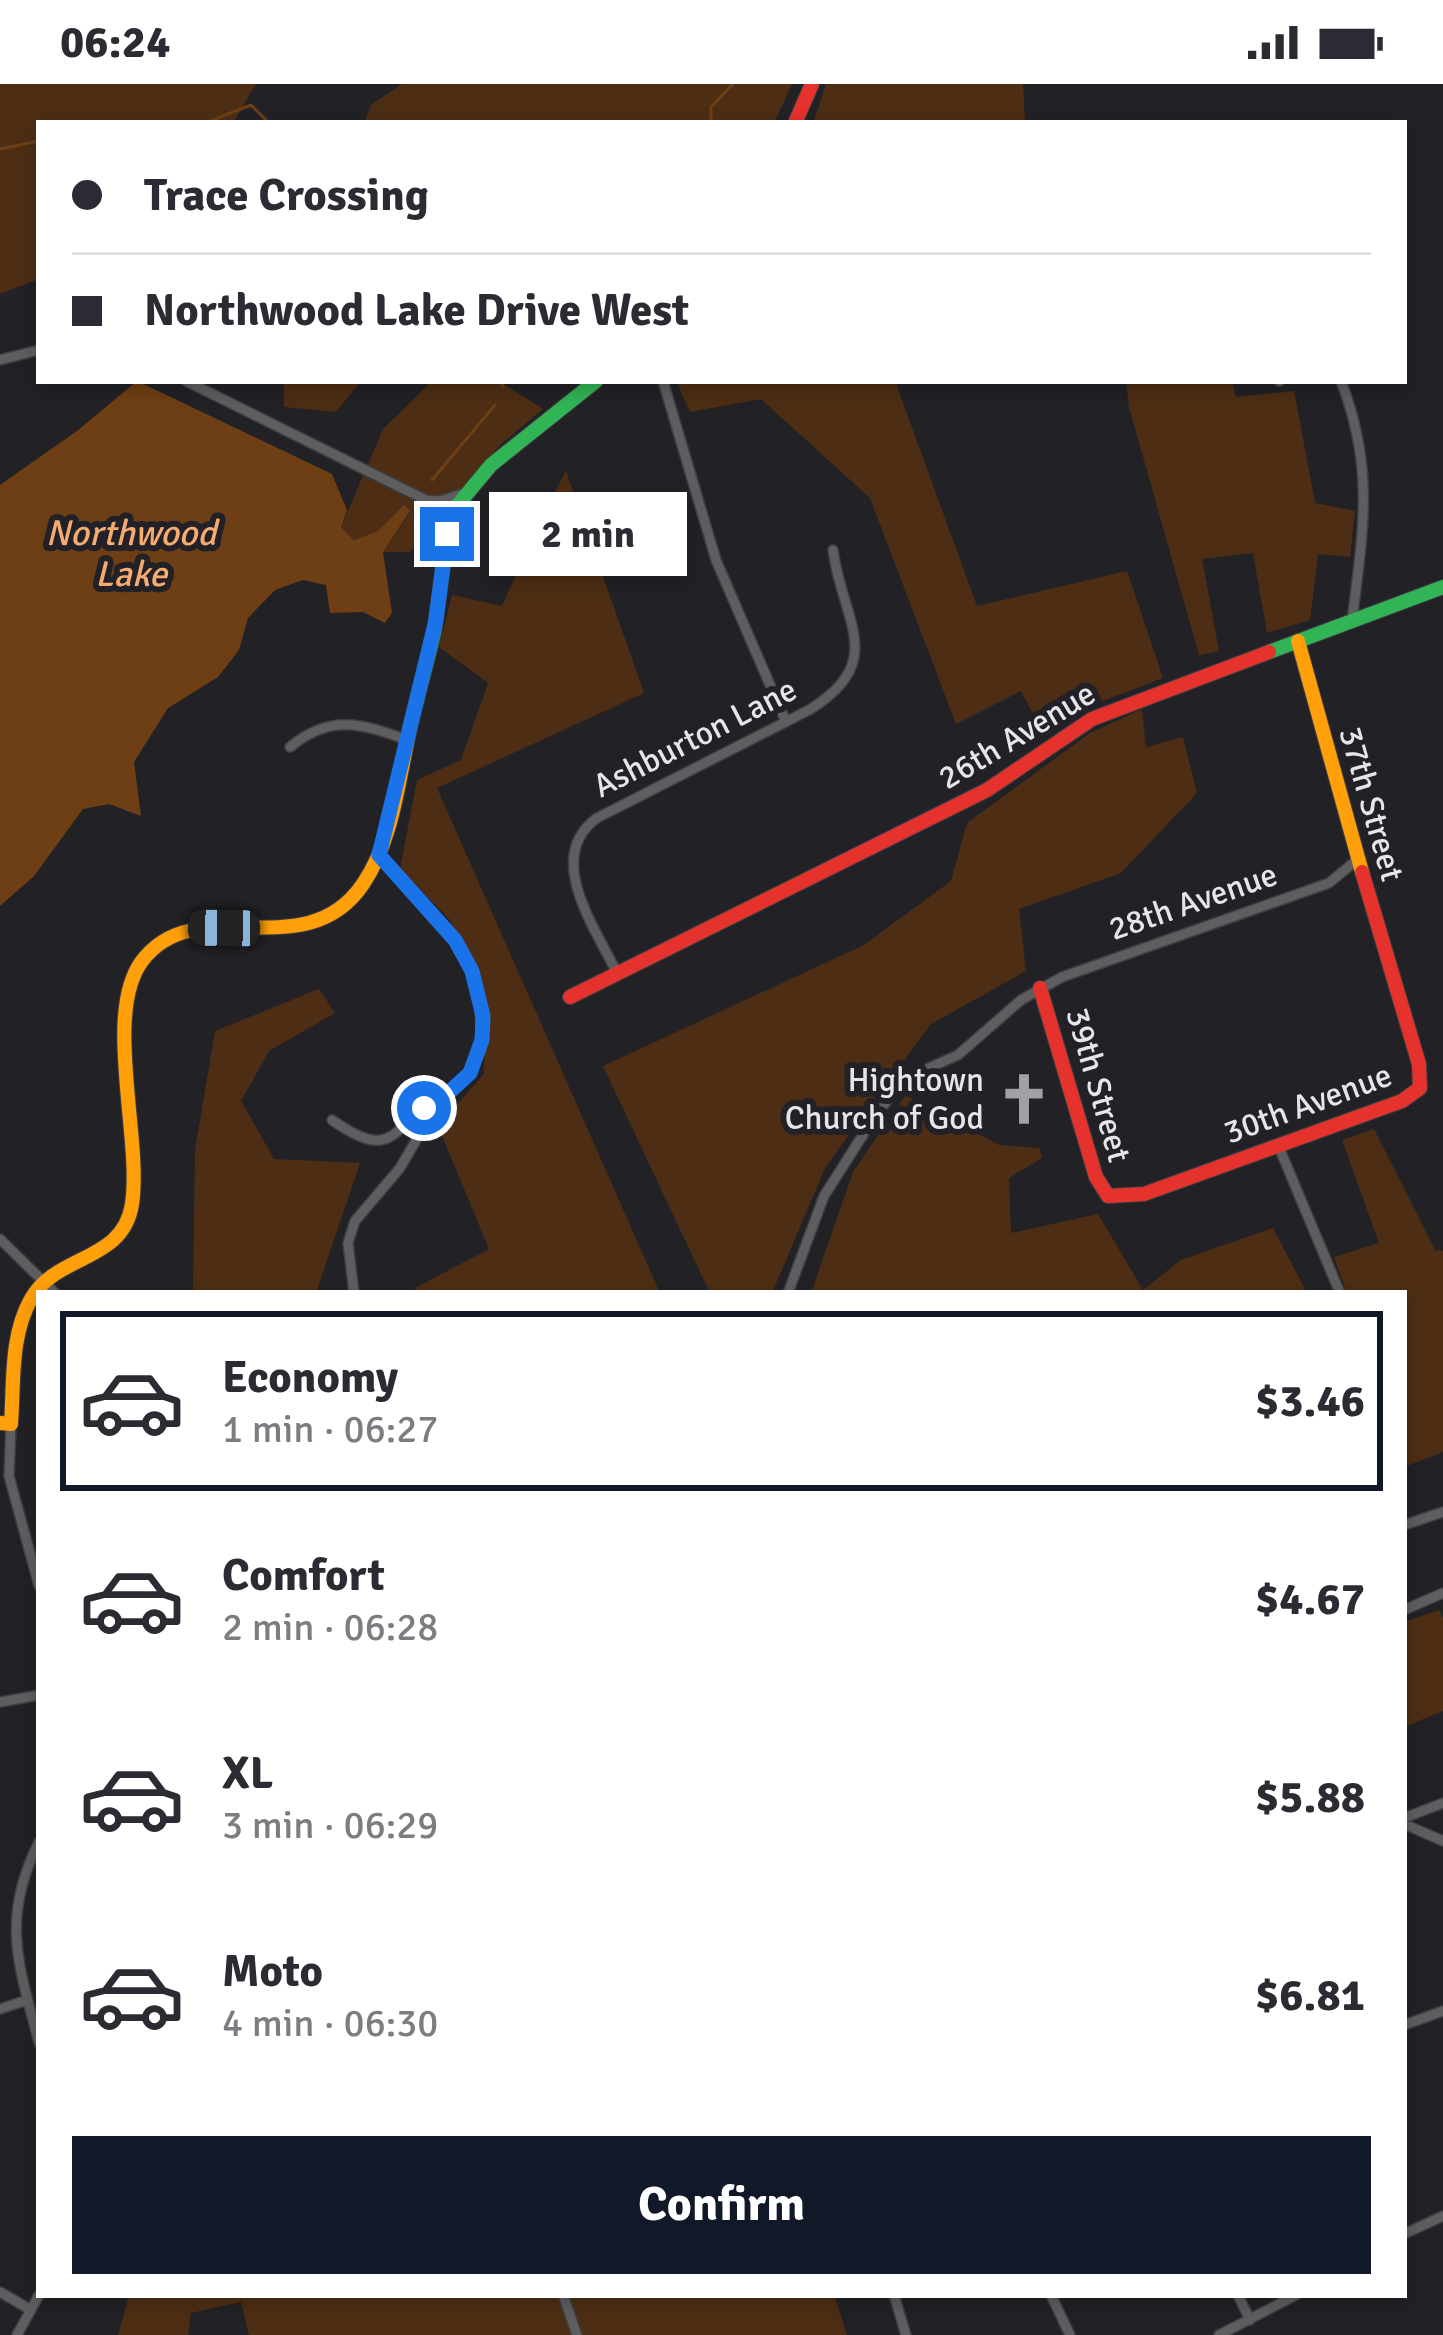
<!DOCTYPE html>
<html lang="en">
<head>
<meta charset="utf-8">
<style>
  body { margin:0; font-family:Signika,sans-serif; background:#f7f7f7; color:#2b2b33; height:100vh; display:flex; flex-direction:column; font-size:45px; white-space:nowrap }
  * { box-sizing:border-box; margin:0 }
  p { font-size:39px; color:#7c7c81 }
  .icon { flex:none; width:66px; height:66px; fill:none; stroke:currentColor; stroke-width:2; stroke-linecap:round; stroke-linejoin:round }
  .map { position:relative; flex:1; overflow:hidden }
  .sheet { position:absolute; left:36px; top:1206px; width:1371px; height:1008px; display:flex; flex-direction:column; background:#fff; border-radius:0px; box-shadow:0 6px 18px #0003 }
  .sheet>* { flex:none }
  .hud { position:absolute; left:36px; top:36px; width:1371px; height:264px; border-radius:0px; box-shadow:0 6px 18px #0003; display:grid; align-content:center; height:264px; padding:0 36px; background:#fff }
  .end { position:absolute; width:54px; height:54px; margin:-27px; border:15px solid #1a73e8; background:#fff; box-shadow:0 0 0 6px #fff }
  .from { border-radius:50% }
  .bubble { position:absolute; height:84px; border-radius:0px; background:#fff; box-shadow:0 6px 18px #0003; font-size:39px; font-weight:700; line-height:84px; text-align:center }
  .car { position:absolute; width:36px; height:72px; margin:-36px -18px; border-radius:15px; box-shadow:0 0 9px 3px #0007; background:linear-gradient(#222 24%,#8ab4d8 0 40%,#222 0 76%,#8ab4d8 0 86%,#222 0) }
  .hud b { display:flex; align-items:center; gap:42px; height:114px; font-size:45px }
  .hud b+b { border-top:3px solid #e1e1e2 }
  .hud i { width:30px; height:30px; background:#2b2b33 }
  ul { padding:21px 0 0; list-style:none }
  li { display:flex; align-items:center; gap:36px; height:180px; margin:0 24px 18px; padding:0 12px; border:6px solid transparent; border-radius:0px }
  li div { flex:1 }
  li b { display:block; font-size:45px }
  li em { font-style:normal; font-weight:700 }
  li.selected { border-color:#111827 }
  li>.icon { width:108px; height:108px; stroke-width:1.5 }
  .cta { display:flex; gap:24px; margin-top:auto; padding:24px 36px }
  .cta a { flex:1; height:138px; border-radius:0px; background:#111827; color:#fff; font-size:48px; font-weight:700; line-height:138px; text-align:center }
  .status { display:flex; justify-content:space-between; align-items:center; height:84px; padding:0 60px; background:#fff; direction:ltr }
  .status svg { height:33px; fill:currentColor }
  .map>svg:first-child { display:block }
</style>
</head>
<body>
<div class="status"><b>06:24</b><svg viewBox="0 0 49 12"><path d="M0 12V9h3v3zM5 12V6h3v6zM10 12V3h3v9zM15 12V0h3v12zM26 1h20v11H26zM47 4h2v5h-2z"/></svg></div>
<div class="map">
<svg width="1443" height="2251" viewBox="0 0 1443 2251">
  <rect width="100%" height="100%" fill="#222226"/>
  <path fill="#4d2e14" d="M0,0H256L233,39H39V195L0,210Z
    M402,0H792L774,39H364L371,21Z
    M826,0H1023L1025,39H813Z
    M277,297H361L336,328L284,323V302Z
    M432,297H499L543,325L500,361L410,468H383L410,428L378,447L354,456L341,443L383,345Z
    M676,297H895L977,522L1127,487L1163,594L1039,641L1021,607L956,640L870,414L761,315L690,328Z
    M1126,297H1232L1236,313L1294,307L1315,419L1355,427L1350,473L1318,470L1310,536L1267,549L1253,469L1202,475L1219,567L1199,571L1129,323Z
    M566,387L644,609L437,704L660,1209H416L415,1204L489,1165L438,1042L484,990L485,905L449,835L400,785L417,696L461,676L488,599L439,563L452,511L502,522L539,438Z
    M1142,625L1146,663L1183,653L1197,709L1121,789L1019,825L1026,887L931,940L826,1082L772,1209H710L603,982L864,861L951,797L967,739L1090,649Z
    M319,905L335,929L269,967L241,1017L274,1075L360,1079L316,1209H193L195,1066L215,947Z
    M906,1011L999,1061L1040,1064L1042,1074L1009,1094L1011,1149L1098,1130L1143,1206L1181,1176L1273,1144L1307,1209H811L853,1088Z
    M1374,1045L1435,1166L1443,1167V1368L1404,1383V1209H1347L1334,1173L1379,1159L1342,1056Z
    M1439,1526L1443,1534V1627L1404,1643V1538Z
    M129,2211H834L847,2251H249L241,2218L191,2229L188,2251H118Z"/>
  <path fill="#6e3f14" d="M137,297L332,390L347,426L341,443L354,456L378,447L404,421L410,427L383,468L392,529L385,539L363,528L330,529L326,501L303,496L275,506L248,534L239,566L218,593L168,624L134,678L141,732L109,720L83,725L34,792L0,822V401L77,347Z"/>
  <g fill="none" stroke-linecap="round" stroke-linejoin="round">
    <path stroke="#6e3f14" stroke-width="3" d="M174,39H197
      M205,39L251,21L269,39
      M711,39V23L733,0
      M0,65L39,57
      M501,297L503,303
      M432,396L495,321"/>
    <g stroke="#3e3e41" stroke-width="12">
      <path id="street" d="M0,276L39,266
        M186,297L426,416L446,448
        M663,297L716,476L786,638
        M1279,297H1280
        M1341,297C1375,385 1363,447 1352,537
        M426,416L440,417L465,409
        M290,663C330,630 361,639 407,656
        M617,889C596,845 543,773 597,734L809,626C889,577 842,537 833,466
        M332,1036C397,1082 391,1039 439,1015
        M1278,1061L1340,1209
        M0,1155L55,1209
        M354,1209L348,1159L355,1137L400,1084L436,1022L470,989L482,956L479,908L462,866L379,771
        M788,1209L824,1112L875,1032L904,995L958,971L1021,916L1062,893L1329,799L1358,775
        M11,1340L9,1392L39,1502
        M1404,1441L1443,1428
        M1404,1526L1443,1509
        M0,1618L39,1611
        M1404,1734L1443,1719
        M1404,1740L1443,1757
        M39,1758C0,1836 19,1881 39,1959
        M0,1925L24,1917
        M1404,1941L1443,1927
        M1404,2150L1443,2132
        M0,2208L31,2226
        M563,2211L577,2251
        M894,2211L906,2251
        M1051,2211L1070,2251
        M1238,2211L1250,2236
        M17,2251L39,2211
        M1219,2251L1296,2211"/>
    </g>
    <g stroke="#3e3e41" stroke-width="16">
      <path id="fast" d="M1269,568L1443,503
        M412,635L434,549L447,453L456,423L491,381L596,297"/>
    </g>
    <g stroke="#3e3e41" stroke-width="16">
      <path id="slow" d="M1298,557L1362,788
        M0,1339L11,1340C14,1299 10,1252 31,1215C57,1169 123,1179 132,1120C142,1055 103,929 142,877C197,804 305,886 363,800C395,753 399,689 412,635"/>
    </g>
    <g stroke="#3e3e41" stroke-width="16">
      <path id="jam" d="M795,39L812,0
        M1040,904L1096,1093L1108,1112L1144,1110L1402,1017L1420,1004L1419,980L1362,788
        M570,913L987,706L1092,635L1269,568"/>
    </g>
    <use href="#street" stroke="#5e5e60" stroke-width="9"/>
    <use href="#fast" stroke="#30b455" stroke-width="14"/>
    <use href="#slow" stroke="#ff9f0a" stroke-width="14"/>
    <use href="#jam" stroke="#e5322d" stroke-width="14"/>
  </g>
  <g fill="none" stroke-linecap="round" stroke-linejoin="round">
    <path stroke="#1a73e8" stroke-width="15" d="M424,1024L444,1013L470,989L482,956L483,932L472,887L455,856L379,771L436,536L447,450"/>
  </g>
  <defs>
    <g id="church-bare" transform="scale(4.14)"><path d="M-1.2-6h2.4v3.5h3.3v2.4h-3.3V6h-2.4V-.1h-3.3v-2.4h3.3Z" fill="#a1a1a5" stroke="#212127" stroke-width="2.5" paint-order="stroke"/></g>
  </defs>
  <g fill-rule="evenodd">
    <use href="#church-bare" x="1024" y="1015"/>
  </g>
  <g text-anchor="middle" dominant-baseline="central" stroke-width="12" stroke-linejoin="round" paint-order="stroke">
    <g font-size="33" fill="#e6e6ea" stroke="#212127">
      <text transform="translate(1017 652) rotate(-31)">26th Avenue</text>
      <text transform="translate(695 654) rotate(-27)">Ashburton Lane</text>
      <text transform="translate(1371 720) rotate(74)">37th Street</text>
      <text transform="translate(1193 818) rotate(-19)">28th Avenue</text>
      <text transform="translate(1098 1001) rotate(74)">39th Street</text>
      <text transform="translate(1308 1020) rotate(-20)">30th Avenue</text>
    </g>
    <g font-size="33" fill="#e6e6ea" stroke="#212127" text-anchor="end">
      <text x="984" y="996">Hightown<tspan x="984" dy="38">Church of God</tspan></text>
    </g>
    <g font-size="36" font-style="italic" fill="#f6ab6f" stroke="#212127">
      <text x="131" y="449">Northwood<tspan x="131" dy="41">Lake</tspan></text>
    </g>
  </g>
</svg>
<i class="end from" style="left:424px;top:1024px"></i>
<i class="end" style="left:447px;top:450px"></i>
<div class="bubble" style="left:489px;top:408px;width:198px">2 min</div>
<i class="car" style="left:224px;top:844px;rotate:271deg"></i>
<div class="hud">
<b><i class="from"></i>Trace Crossing</b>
<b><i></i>Northwood Lake Drive West</b>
</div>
<section class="sheet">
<ul>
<li class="selected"><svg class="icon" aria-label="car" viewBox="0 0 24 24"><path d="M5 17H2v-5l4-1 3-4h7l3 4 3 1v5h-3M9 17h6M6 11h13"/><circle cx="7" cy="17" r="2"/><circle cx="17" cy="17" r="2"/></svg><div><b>Economy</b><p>1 min · 06:27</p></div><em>$3.46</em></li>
<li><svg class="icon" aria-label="car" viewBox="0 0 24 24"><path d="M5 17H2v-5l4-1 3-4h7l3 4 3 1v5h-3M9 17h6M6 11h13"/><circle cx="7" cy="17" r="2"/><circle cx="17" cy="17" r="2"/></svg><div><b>Comfort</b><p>2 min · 06:28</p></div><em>$4.67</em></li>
<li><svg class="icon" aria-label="car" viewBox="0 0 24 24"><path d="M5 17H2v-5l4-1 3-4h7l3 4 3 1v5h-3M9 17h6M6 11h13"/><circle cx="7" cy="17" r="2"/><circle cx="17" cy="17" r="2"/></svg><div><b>XL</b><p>3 min · 06:29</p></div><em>$5.88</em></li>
<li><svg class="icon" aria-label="car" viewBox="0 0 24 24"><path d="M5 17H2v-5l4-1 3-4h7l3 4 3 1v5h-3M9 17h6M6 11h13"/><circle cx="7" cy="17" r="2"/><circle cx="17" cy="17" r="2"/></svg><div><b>Moto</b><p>4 min · 06:30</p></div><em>$6.81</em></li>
</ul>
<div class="cta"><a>Confirm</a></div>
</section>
</div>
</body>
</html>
